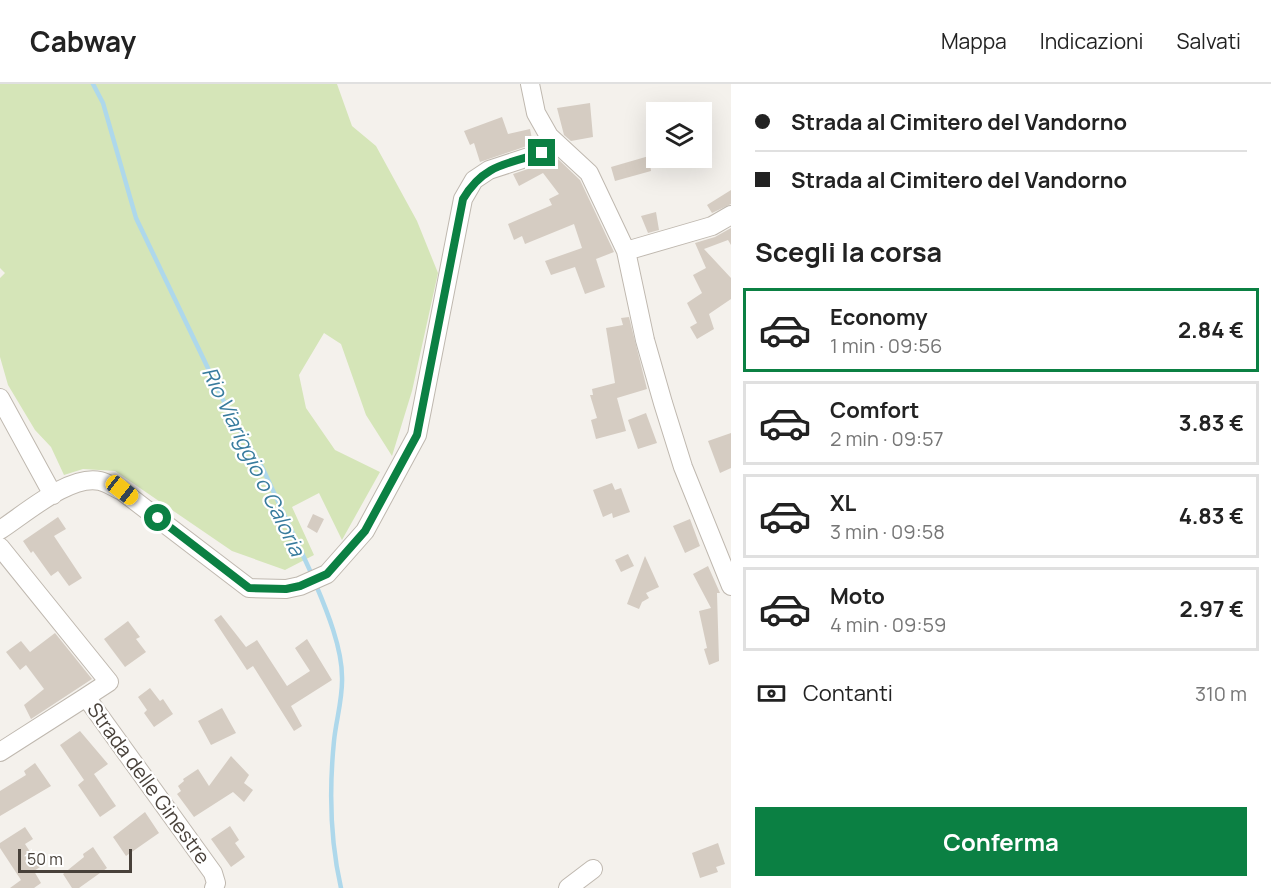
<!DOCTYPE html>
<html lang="it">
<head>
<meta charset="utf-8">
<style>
  body { margin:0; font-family:Manrope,sans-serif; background:#f6f6f6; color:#222; height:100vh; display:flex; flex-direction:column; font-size:22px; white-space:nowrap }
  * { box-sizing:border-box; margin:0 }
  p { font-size:20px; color:#767676 }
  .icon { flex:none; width:33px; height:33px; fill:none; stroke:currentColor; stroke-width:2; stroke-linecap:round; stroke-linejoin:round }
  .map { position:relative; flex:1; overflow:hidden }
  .details { display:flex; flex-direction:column; background:#fff; width:540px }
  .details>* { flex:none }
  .hud { display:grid; align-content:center; height:132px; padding:0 24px; background:#fff }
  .controls { position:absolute; left:646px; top:18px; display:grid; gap:12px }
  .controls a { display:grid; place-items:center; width:66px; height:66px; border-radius:0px; background:#fff; box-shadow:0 6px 24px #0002; font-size:30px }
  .scale { position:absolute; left:18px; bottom:15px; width:114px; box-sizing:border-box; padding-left:6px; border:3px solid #48413a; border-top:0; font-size:16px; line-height:21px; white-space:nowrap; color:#48413a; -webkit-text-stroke:4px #fff; paint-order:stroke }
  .end { position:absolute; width:27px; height:27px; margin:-14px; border:8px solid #0b8043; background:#fff; box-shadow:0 0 0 3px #fff }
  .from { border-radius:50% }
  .car { position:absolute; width:18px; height:36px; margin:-18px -9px; border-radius:8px; box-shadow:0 0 4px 2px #0007; background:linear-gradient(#f5c518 24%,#345 0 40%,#f5c518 0 76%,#345 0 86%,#f5c518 0) }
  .hud b { display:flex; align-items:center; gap:21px; height:57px; font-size:22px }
  .hud b+b { border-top:2px solid #e0e0e0 }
  .hud i { width:15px; height:15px; background:#222 }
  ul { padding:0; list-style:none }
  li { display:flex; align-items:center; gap:18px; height:84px; margin:0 12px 9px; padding:0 12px; border:3px solid #e0e0e0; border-radius:0px }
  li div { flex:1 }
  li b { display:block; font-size:22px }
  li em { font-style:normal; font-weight:700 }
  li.on { border-color:#0b8043 }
  li>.icon { width:54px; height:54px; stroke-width:1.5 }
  h2 { padding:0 24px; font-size:27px; line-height:72px }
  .pay { display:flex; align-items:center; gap:15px; height:66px; padding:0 24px; font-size:22px }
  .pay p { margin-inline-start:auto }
  .button { display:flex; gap:12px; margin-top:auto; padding:12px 24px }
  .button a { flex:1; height:69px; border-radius:0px; background:#0b8043; color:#fff; font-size:24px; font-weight:700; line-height:69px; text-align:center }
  header { display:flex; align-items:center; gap:36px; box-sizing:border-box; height:84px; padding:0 30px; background:#fff; border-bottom:2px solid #e0e0e0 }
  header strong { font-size:28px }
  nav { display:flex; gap:33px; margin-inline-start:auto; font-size:21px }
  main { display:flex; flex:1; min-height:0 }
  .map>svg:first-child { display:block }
</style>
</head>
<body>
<header>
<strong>Cabway</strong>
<nav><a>Mappa</a><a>Indicazioni</a><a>Salvati</a></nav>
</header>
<main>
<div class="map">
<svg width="731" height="804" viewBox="0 0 731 804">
  <rect width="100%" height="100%" fill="#f4f1ec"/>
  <path fill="#d5e5b8" d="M0,0H337L352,42L376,62L417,137L438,189L412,307L392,372L366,331L341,260L324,249L299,291L306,324L335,366L380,388L342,456L319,409L292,423L314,471L285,486L232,467L115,387L83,385L64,391L51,363L35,346L8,301L0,273V194L5,189L0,184Z"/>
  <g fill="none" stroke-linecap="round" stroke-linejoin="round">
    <path stroke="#aed8eb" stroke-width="4.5" d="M93,0L103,19L136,134L228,326L263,385L313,493
      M316,501C327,527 342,564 342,593C343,614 336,636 334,657C329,707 330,756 341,804"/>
  </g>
  <path fill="#d5ccc2" d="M590,19L593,53L571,57L564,51L557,24Z
    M502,33L508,50L530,45L533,60L480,78L474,59L470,61L464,47Z
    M649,72L651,87L615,97L611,83Z
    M558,75L580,96L614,168L596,175L605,203L585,210L575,183L551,191L545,177L582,164L574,140L525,160L522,152L514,156L508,140L552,121L549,115L559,110L543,89L519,102L513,90Z
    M731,106V120L712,129L707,121Z
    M656,128L659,146L648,149L641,132Z
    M731,144V161L728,156L704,165L731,194V215L709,230L714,245L697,255L690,243L697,239L687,219L702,209L693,191L706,184L695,159L715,153Z
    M629,233L647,305L617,314L626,347L596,355L591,336L597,334L590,311H593L592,305L615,299L606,244L623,241L621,234Z
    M646,329L657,359L638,365L628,336Z
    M731,349V384L720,389L708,357Z
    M612,399L615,406L621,404L630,428L613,434L612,429L603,433L593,406Z
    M313,430L324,435L317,449L307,443Z
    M58,433L66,445L54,452L82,494L69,502L58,487L51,492L33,467L31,469L23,457Z
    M690,435L700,462L685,469L673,442Z
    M628,470L634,482L621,488L615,476Z
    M645,472L659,503L646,509L649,514L642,518L639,525L627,520Z
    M708,482L720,509H717L719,577L709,581L704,565L707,564L699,527L711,524L693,490Z
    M221,531L246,563L257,556L287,602L310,587L295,564L307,555L332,596L291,622L302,642L294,647L253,582L247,586L214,536Z
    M128,537L140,553L136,555L146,568L125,583L104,555Z
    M55,549L92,595L31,635L24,621L44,605L26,581L20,586L6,568L21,557L30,568Z
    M150,604L160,617L163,615L173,630L154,643L144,629L147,626L138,613Z
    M222,624L236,649L211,661L198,637Z
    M80,647L108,680L94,690L116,722L100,733L78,701L84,696L60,661Z
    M231,672L249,691L244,699L253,706L244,718L233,708L194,733L177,710L181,707L178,702L184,697L183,695L198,685L209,702Z
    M35,679L51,702L0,732V707L26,691L24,687Z
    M145,728L159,749L126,772L113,753Z
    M230,742L239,756L235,759L245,773L231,783L211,755Z
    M25,743L33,755L25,760L40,783L34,787L41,799L34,804H10L21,796L0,764V759Z
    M718,759L725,780L716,783L718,788L700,794L692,769Z
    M93,763L107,784L79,804H72L63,790L84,773L83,770Z"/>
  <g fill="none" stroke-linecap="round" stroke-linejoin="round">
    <g stroke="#bfb8af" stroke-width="20">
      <path id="minor" d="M530,0L536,29L549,52L589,89L626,167L645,256L663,319L683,383L731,502
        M626,167L712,142L731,131
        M0,314L53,411
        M0,446C25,430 70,390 100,397C108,399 115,404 122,407L249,504L286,505L300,502L327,490L365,447L417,351L463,115L474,96L489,86L559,63
        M0,463L109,598L86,613L213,789L216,799L214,804
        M0,668L86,613
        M568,804L593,785"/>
    </g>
    <use href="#minor" stroke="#fff" stroke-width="18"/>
  </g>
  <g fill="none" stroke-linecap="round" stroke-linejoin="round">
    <path stroke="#0b8043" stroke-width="8" d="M158,434L249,504L286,505L300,502L327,490L365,447L417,351L463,115C483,81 506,80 542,69"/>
  </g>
  <g text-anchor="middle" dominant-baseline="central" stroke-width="4.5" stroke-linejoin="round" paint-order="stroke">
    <g font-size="20" fill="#48413a" stroke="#fff">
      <text transform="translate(149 699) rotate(54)">Strada delle Ginestre</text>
    </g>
    <g font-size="21" font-style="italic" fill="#377b9d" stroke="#fff">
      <text transform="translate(254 377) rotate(64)">Rio Viariggio o Caloria</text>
    </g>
  </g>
</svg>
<div class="controls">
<a><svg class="icon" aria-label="layers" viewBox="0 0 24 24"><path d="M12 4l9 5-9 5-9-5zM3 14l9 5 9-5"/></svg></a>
</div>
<div class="scale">50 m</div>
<i class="end from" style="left:158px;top:434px"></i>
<i class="end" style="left:542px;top:69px"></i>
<i class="car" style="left:122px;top:406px;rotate:128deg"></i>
</div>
<section class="details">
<div class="hud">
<b><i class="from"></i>Strada al Cimitero del Vandorno</b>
<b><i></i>Strada al Cimitero del Vandorno</b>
</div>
<h2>Scegli la corsa</h2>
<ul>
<li class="on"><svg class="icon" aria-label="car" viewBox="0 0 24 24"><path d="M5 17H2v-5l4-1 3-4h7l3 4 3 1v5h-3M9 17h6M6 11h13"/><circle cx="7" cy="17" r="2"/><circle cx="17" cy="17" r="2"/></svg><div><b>Economy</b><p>1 min · 09:56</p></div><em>2.84 €</em></li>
<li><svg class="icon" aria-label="car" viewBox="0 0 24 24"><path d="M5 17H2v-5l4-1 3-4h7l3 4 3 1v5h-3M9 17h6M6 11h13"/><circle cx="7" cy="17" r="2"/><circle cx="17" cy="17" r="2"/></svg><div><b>Comfort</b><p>2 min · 09:57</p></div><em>3.83 €</em></li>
<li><svg class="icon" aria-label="car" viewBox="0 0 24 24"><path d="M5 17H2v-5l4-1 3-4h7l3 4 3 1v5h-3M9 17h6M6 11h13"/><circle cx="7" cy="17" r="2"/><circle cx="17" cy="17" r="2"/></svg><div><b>XL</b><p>3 min · 09:58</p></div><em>4.83 €</em></li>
<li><svg class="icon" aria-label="car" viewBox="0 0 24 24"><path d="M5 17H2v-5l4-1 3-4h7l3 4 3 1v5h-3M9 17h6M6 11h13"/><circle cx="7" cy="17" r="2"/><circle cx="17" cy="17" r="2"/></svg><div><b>Moto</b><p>4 min · 09:59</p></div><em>2.97 €</em></li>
</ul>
<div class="pay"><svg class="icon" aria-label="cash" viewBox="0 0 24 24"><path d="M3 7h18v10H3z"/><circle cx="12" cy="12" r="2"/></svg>Contanti<p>310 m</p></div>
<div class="button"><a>Conferma</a></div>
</section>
</main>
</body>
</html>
